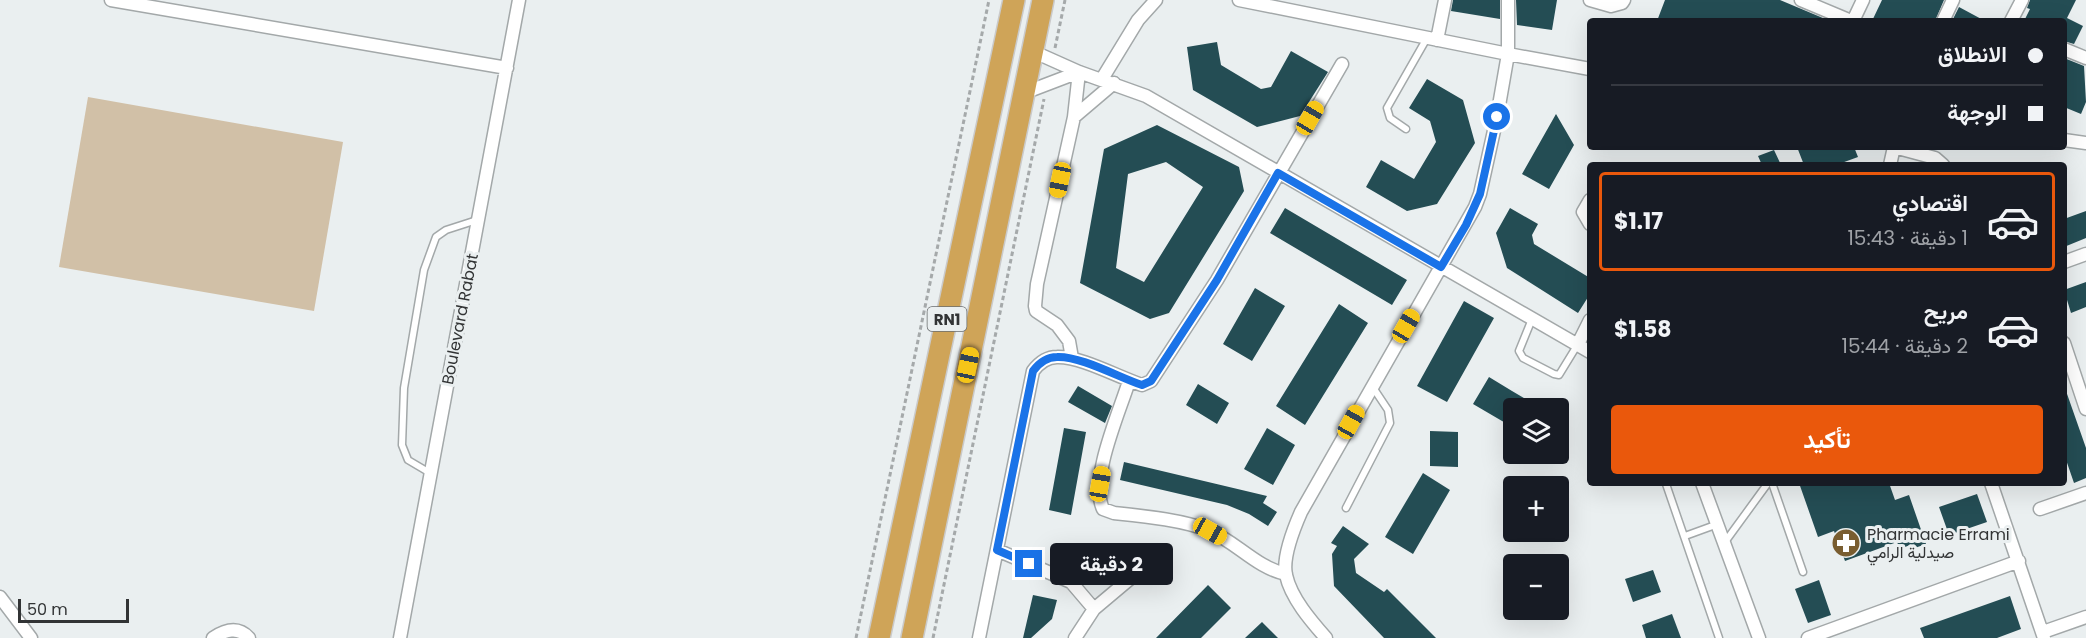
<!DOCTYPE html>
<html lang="ar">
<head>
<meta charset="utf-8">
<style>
  body { margin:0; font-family:Poppins,Vazirmatn,sans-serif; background:#20242c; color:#f1f3f6; direction:rtl; height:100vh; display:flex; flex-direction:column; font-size:22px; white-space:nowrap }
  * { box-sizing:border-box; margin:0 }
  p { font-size:20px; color:#9ea1a6 }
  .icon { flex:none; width:33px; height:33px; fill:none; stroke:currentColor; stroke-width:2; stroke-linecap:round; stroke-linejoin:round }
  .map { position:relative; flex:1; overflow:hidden; direction:ltr }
  .side { position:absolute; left:1587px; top:162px; width:480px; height:324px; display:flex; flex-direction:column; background:#171b24; border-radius:6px; box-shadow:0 6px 24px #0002; direction:rtl }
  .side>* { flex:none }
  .banner { position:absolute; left:1587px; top:18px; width:480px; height:132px; border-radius:6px; box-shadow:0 6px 24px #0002; direction:rtl; display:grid; align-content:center; height:132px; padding:0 24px; background:#171b24 }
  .controls { position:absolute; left:1503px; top:398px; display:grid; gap:12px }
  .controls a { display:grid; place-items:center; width:66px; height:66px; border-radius:6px; background:#171b24; box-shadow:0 6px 24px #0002; font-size:30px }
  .scale { position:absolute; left:18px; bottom:15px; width:111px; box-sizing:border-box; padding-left:6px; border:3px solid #323435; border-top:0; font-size:16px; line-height:21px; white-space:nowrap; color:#323435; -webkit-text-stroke:4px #eaeff0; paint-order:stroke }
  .end { position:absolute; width:27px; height:27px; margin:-14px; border:8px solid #1a73e8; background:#fff; box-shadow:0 0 0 3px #fff }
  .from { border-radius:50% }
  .bubble { position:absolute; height:42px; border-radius:6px; background:#171b24; box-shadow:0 6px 24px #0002; font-size:20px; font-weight:700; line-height:42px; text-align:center; direction:rtl }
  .car { position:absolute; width:18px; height:36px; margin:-18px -9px; border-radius:8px; box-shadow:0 0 4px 2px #0007; background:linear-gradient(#f5c518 24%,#345 0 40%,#f5c518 0 76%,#345 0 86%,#f5c518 0) }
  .banner b { display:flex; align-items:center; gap:21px; height:57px; font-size:22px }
  .banner b+b { border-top:2px solid #363941 }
  .banner i { width:15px; height:15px; background:#f1f3f6 }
  ul { padding:10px 0 0; list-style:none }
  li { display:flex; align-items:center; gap:18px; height:99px; margin:0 12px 9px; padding:0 12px; border:3px solid transparent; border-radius:6px }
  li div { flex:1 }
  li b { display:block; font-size:22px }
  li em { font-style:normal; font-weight:700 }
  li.selected { border-color:#ea580c }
  li>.icon { width:54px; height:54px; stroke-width:1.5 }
  .button { display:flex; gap:12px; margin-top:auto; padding:12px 24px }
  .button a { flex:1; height:69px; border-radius:6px; background:#ea580c; color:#fff; font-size:24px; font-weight:700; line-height:69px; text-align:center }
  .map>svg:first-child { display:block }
</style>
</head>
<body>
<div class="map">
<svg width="2086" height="638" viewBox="0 0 2086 638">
  <rect width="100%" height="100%" fill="#eaeff0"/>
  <path fill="#d1c0a7" d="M88,97L343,142L314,311L59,267Z"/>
  <path fill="#244d54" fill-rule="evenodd" d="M1453,0H1500V19L1451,11Z
    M1516,0H1557L1552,30L1517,25Z
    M1665,0H1780L1830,21H1657Z
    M1882,0H1944L1935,21H1872Z
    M2030,0H2076L2067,18L2083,26L2074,44L2064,41V21H2024L2030,9L2027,8Z
    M1959,7L1985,21H1952Z
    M1217,42L1221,65L1261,89L1271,87L1291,51L1328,72L1300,116L1257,127L1193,90L1187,47Z
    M2064,58L2084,66L2086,102L2081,114L2064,107Z
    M1427,79L1463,100L1475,143L1437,204L1407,211L1366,187L1381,160L1414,179L1436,142L1430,121L1409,108Z
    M1556,114L1574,145L1549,189L1522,174Z
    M1157,125L1239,167L1244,191L1169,313L1150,319L1080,283L1104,149ZM1166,162L1203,187L1144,282L1116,268L1128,174Z
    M1797,147H1854L1858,157L1836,165H1804Z
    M1774,150L1781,165H1762L1758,156Z
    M1285,208L1407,280L1392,305L1270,233Z
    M1510,208L1538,224L1532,235L1534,244L1590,278V294L1578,313L1507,268L1496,233Z
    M2086,211V238L2064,247V219Z
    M2086,282V307L2071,313L2064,290Z
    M1255,288L1285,306L1252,361L1223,344Z
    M1464,301L1494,318L1447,402L1417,386Z
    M1339,304L1368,323L1305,425L1276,406Z
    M1489,377L1512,391L1541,408H1514V428L1473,404Z
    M1198,384L1229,403L1217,424L1186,405Z
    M1078,386L1112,406L1105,423L1068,402Z
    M2064,391H2066L2086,448V478L2074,483L2064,454Z
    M1064,428L1086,432L1071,515L1049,510Z
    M1267,428L1295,445L1273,485L1244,469Z
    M1430,431L1458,432V467L1430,466Z
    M1124,462L1267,496L1263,503L1277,512L1268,526L1249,514L1227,505L1120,480Z
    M1423,473L1450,490L1413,554L1385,537Z
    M1799,483H1889L1895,500L1909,495L1926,544L1912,549L1910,545L1900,549L1897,542L1845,561L1834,531L1818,537Z
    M1977,494L1987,522L1949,535L1939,507Z
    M1343,526L1369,544L1354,559L1356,573L1384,592L1387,589L1436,638H1384L1334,586L1332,554L1337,546L1331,543Z
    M1653,570L1661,592L1633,602L1625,579Z
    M1819,580L1831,615L1808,623L1795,589Z
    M1208,585L1231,608L1201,638H1156Z
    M1033,595L1057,600L1052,619L1031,638H1023Z
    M2010,596L2021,629L1997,638H1924L1920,628Z
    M1672,614L1681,638H1646L1642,625Z
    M1262,622L1278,638H1245Z"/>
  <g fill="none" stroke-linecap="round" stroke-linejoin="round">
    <g stroke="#a3a8a9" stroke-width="9">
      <path id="service" d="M1406,129L1390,118L1387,108L1427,38
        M1532,319L1519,351L1523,358L1554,374L1559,375L1578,344
        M430,473L408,460L402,445L404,388L424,270L436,237L446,230L477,220
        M1772,483L1803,572
        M1666,484L1719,638
        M1346,508L1390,423L1388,410L1372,386
        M1685,536L1718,524
        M1725,542L1768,483"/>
    </g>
    <g stroke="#a3a8a9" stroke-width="15">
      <path id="minor" d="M111,0L507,68
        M1239,0L1508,54L1590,69
        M1590,0L1611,6L1622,3L1624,0
        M1801,0L1851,21
        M1853,21L1863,0
        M1943,21L1953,0
        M2011,21L2022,0
        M1437,40L1445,0
        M2064,49L2086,58
        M1032,51L1079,72L1146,96L1590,352
        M1102,79L1138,20L1156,0
        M1024,93L1079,72
        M1074,117L1114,83
        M2064,140L2086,143
        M1894,147L1935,158L1943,165
        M1890,165L1894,147
        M1590,200L1583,212L1590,224
        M2064,262L2086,254
        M2064,343L2086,409
        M1578,344L1590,320
        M1072,358L1069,341L1057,325L1036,311L1035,306L1037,284L1074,117L1079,72
        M1129,381C1120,411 1089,479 1103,509L1114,513C1142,516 1184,520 1210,531C1236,542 1257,568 1286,574
        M1702,483L1759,638
        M1991,483L2044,638
        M2040,509L2086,493
        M997,550L1071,582L1094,609
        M0,597L31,638
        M2043,632L2086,617
        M213,638C225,630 238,626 249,638
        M400,638L519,0
        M979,638L1033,371C1039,363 1046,357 1057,357C1080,356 1118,377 1142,385L1151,381L1217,280L1342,64
        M1075,638L1094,609L1138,572
        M1326,638C1311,621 1291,598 1286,575C1282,557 1294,528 1301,512L1475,207L1480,194L1497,117L1508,54V0
        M1808,638L2019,561"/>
    </g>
    <g stroke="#cacaca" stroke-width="24">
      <path id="trunk" d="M879,638L1014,0
        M912,638L1043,0"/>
    </g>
    <path stroke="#a5a9aa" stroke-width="3" stroke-dasharray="4.5 3" stroke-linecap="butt" d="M1055,48L1065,0
      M856,638L989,0
      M933,638L1044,99"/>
    <use href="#service" stroke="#fff" stroke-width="6"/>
    <use href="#minor" stroke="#fff" stroke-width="12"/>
    <use href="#trunk" stroke="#cfa458" stroke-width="21"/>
  </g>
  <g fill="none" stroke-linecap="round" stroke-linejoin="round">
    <path stroke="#1a73e8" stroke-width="8" d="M1029,564L997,550L1033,371C1039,363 1046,357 1057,357C1081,356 1118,377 1142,385L1151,381L1217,280L1278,173L1441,267L1466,225L1480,194L1497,117"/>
  </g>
  <defs>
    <g id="pharmacy-disc" transform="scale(1.5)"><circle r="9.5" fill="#795d30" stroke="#eaeff0"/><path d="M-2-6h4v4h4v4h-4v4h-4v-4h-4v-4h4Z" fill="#fff"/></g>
  </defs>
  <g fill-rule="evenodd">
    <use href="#pharmacy-disc" x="1846" y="543"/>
  </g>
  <g text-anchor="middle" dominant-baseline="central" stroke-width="6" stroke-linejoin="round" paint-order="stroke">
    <rect fill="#eaeff0" stroke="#696c6d" stroke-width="1.5" x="927.5" y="307" width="39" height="24" rx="4.5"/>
    <g font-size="15" font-weight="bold" fill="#323435">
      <text x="947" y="319">RN1</text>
    </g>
    <g font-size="16" fill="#323435" stroke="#eaeff0">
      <text transform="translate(460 319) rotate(-79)">Boulevard Rabat</text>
    </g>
    <g font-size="16" fill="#323435" stroke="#eaeff0" text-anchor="start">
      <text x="1867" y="534">Pharmacie Errami<tspan x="1867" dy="18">صيدلية الرامي</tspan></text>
    </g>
  </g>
</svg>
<div class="controls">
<a><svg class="icon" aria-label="layers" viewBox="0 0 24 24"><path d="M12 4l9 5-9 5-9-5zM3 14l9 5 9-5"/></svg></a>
<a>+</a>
<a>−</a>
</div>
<div class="scale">50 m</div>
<i class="end from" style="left:1497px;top:117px"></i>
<i class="end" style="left:1029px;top:564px"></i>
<div class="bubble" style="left:1050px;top:543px;width:123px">2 دقيقة</div>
<i class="car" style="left:1310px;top:118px;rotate:30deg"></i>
<i class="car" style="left:1060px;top:180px;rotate:192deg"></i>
<i class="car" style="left:1406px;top:326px;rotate:30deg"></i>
<i class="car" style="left:968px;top:365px;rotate:12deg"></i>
<i class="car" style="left:1351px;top:422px;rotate:29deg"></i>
<i class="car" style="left:1100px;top:484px;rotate:10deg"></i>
<i class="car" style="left:1210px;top:531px;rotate:119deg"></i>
<div class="banner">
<b><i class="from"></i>الانطلاق</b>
<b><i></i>الوجهة</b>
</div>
<section class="side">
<ul>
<li class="selected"><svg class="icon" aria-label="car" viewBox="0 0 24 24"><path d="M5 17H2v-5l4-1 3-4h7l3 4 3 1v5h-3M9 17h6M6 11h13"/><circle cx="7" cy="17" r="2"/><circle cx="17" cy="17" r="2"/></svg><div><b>اقتصادي</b><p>1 دقيقة · 15:43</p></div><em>$1.17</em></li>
<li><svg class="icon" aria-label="car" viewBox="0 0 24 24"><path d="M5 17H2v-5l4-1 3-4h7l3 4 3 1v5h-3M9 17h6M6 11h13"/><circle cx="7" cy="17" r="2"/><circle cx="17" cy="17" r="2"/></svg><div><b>مريح</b><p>2 دقيقة · 15:44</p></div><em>$1.58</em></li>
</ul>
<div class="button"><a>تأكيد</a></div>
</section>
</div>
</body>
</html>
